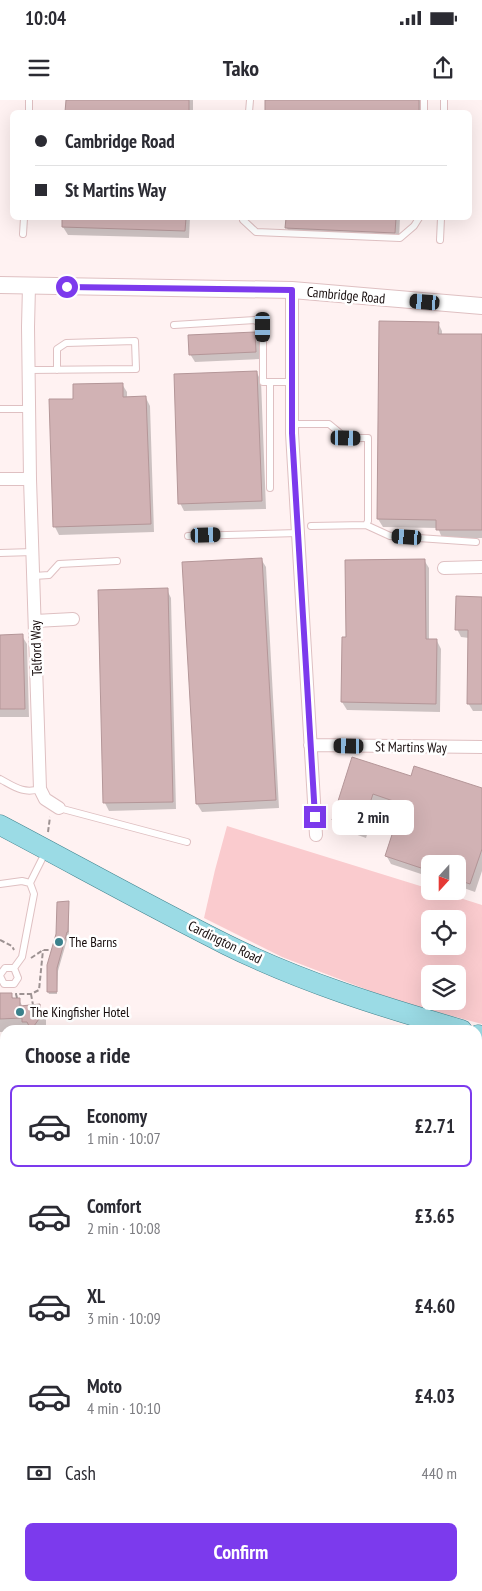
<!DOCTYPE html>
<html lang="en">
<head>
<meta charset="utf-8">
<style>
  body { margin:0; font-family:"PT Sans Narrow",sans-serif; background:#f2f2f3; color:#2b2b33; height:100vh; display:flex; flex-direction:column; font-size:19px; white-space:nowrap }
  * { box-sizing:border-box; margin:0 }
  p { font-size:16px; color:#7c7c81 }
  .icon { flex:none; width:28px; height:28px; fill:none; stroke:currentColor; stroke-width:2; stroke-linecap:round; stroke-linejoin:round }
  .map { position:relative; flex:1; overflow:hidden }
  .details { position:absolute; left:0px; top:925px; width:482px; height:566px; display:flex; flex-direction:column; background:#fff; border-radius:15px 15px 0 0; box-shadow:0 5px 20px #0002 }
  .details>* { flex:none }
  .top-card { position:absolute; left:10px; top:10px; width:462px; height:110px; border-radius:8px; box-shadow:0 5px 20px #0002; display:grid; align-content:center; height:110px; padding:0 25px; background:#fff }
  .needle { width:32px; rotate:201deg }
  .tools { position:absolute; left:421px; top:755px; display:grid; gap:10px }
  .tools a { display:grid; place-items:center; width:45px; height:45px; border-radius:8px; background:#fff; box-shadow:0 5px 20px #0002; font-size:25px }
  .end { position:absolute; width:22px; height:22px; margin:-11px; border:6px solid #7c3aed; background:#fff; box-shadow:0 0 0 2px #fff }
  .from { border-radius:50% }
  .bubble { position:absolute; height:35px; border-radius:8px; background:#fff; box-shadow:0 5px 20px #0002; font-size:16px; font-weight:800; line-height:35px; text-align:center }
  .car { position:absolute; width:15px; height:30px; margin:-15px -8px; border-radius:6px; box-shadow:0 0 4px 1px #0007; background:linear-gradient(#222 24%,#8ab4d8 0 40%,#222 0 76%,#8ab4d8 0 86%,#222 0) }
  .top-card b { display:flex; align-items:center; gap:18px; height:48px; font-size:19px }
  .top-card b+b { border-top:1px solid #e1e1e2 }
  .top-card i { width:12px; height:12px; background:#2b2b33 }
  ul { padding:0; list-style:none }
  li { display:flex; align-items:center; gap:15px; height:82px; margin:0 10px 8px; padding:0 15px; border:2px solid transparent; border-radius:8px }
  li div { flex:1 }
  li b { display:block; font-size:19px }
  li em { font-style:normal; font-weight:800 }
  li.selected { border-color:#7c3aed }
  li>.icon { width:45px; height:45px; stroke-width:1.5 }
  h2 { padding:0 25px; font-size:22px; line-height:60px }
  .pay { display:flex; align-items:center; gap:12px; height:55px; padding:0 25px; font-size:19px }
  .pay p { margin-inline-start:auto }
  .primary-button { display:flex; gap:10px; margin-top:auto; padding:10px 25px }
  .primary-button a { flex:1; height:58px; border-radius:8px; background:#7c3aed; color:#fff; font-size:20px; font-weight:800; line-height:58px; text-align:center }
  .status { display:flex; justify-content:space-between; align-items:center; height:35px; padding:0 25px; background:#fff; direction:ltr }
  .status svg { height:14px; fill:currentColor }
  header { display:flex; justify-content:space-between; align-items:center; height:65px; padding:0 25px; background:#fff; font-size:22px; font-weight:800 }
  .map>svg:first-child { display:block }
</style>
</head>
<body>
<div class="status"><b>10:04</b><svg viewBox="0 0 49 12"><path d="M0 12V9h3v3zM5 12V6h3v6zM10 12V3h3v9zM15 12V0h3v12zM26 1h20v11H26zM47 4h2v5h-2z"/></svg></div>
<header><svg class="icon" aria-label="menu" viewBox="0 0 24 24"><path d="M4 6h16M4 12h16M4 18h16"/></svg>Tako<svg class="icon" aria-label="share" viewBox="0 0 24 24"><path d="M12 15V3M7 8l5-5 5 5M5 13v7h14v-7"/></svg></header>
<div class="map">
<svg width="482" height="1491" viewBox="0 0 482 1491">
  <rect width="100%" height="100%" fill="#fff2f2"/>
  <path fill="#facbce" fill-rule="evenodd" d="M227,726L430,789V791H438L482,805V924L396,901L282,857L204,818L215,770ZM430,819H458V846H430ZM430,874H458V901H430Z
    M0,973H5V1486H478V1069L482,1070V1491H0Z"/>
  <path fill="#e6949b" stroke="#a86c70" d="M0,1176L5,1177V1486H478V1396L482,1401V1491H0Z"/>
  <path fill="#0003" d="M67,0H193V12H66Z
    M266,0H428L423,12H266Z
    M63,118H190L189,138L68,135L63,127Z
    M287,118H400L399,140L291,136L287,128Z
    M438,223L442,231V235H482V438H442L438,428L383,427L378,419Z
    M254,233L259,241L260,259L195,262L190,254Z
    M257,273L261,281L266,409L184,411L180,403Z
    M122,284L127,292V298H146L150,306L154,432L59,435L55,427L74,300Z
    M261,459L266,467L279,708L202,712L197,704L184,463Z
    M424,460L429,468V540L437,541L441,549L440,612L347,610L342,602L347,539Z
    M167,490L171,498L176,709L109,711L105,703Z
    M482,498V611H473L468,603L469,538L461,537L457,529Z
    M0,536H22L27,544L29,617H0Z
    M353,658L412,678L482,690V771L475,792L458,786V764H430V777L391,764L386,755L401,710L377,702L366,738L338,728L333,720Z
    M68,803L69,833L58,871L57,894H49L48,892Z
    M0,894H11L14,900H19L23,907L40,906L46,916V927L44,930L6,929L5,932H0Z"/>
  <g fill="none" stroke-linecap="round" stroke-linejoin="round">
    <path stroke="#a86c70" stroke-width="3" d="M478,1262L482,1263"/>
    <path stroke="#e6949b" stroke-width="20" d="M0,1101H5"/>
  </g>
  <path fill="#d1b2b4" stroke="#b49698" d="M66,0H189V12H65Z
    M265,0H419V12H265Z
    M62,118H186L185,131L62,127Z
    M286,118H396L395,133L285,128Z
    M379,221L439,222L438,234H482V430H436V420L377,419Z
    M255,232L256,252L189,255L188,235Z
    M257,271L262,401L178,404L174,274Z
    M123,283V297L146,296L151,424L53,427L49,299H73V284Z
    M262,458L276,700L196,704L182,462Z
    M425,459L426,539H437L436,604L341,602L342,537H346L345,460Z
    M168,488L173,702L103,703L98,490Z
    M456,496L482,497V604H467L468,530H455Z
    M23,534L25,609H0V535Z
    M352,657L411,676L414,666L482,688V749L470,784L458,780V764H430V771L385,756L402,704L373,694L361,730L332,720Z
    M69,801L68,832H67L57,868V892H47V865L56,834L57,802Z
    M0,893H12V898H20V906L40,904L41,916L34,926H29L27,922H22V918L0,919Z"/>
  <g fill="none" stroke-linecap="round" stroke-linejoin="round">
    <g stroke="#dfc0c2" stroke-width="8">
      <path id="service" d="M29,12V0
        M249,12L250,0
        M424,12V0
        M444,12V0
        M244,118L243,120L256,132L400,138L414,126L419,118
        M23,134L24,118
        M440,140L441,118
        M174,225L255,220L263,227V282H292
        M28,270L136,269L135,241L66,243L57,249V270
        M0,309H29
        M292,324H329L346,338H368V421L366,425L311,426
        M270,388V282
        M366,425L390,436L476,442
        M188,436L298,433
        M0,453L33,452
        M34,476L49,475L59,464L117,461
        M0,679C15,687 23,694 40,689
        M59,708L187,742
        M0,784L22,781L30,783
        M14,868L22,857L34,794L30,783L46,751
        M0,875L5,868H14
        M0,876L4,884H14L18,878L14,868"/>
    </g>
    <g stroke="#dfc0c2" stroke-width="14">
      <path id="minor" d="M29,186L28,227L30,379L40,689L45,699L59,708
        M292,190V333L316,735
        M0,379H30
        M444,468L482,467
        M35,521L73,519
        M310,645L482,647"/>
    </g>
    <g stroke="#dfc0c2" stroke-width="18">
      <path id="tertiary" d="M0,185L292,190L482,206"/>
    </g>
    <g stroke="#41838e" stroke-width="21">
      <path id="primary" d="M0,725C76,765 151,807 227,845C302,882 382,907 462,930
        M478,935L482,936"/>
    </g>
    <path stroke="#9d9292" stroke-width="2" stroke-dasharray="5 2.5" stroke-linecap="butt" d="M48,732L50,717
      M0,840L12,846L14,850
      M31,858L43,850H51
      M31,894L33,905
      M17,898L16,894H31L39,890L43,850
      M0,987H5
      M478,1080L482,1082
      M0,1167L5,1168
      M478,1224H482
      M478,1381L482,1386"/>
    <use href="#service" stroke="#fff" stroke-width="6"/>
    <use href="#minor" stroke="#fff" stroke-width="12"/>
    <use href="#tertiary" stroke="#fff" stroke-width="16"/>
    <use href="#primary" stroke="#9bdbe5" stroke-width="20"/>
  </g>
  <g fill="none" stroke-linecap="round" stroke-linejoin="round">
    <path stroke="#7c3aed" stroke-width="6" d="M67,187L292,190V333L315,717"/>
  </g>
  <g fill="#3b818c" stroke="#fff" stroke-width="2">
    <circle cx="59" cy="842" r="5"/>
    <circle cx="20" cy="912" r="5"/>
  </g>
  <g text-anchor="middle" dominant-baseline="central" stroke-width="5" stroke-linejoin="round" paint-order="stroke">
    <g font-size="14" fill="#170d0d" stroke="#fff">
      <text transform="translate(346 195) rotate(5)">Cambridge Road</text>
      <text transform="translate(36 548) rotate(-92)">Telford Way</text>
      <text transform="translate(411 647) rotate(1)">St Martins Way</text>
      <text transform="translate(225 842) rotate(26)">Cardington Road</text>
    </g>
    <g font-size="14" fill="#170d0d" stroke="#fff" text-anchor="start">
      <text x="69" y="842">The Barns</text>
      <text x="30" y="912">The Kingfisher Hotel</text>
    </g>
  </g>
</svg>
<div class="tools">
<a><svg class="needle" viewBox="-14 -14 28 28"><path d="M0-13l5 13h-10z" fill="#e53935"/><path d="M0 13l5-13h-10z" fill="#7c7c81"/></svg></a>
<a><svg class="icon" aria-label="locate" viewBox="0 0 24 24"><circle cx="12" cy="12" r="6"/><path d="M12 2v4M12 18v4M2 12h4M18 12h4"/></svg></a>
<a><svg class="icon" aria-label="layers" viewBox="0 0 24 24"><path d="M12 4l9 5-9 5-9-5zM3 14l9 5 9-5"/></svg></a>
</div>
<i class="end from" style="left:67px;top:187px"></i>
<i class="end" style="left:315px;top:717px"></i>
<div class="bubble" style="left:332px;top:700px;width:82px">2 min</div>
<i class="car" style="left:425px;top:202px;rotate:275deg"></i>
<i class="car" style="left:263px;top:227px;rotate:180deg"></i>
<i class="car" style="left:346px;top:338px;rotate:91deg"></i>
<i class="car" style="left:206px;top:435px;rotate:88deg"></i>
<i class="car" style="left:407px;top:437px;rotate:274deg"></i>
<i class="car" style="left:349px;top:646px;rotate:271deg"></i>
<div class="top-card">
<b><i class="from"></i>Cambridge Road</b>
<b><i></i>St Martins Way</b>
</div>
<section class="details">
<h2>Choose a ride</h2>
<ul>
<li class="selected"><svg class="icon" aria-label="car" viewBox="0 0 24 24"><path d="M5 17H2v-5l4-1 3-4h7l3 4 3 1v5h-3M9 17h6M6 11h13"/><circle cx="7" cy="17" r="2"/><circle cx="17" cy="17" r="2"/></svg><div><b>Economy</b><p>1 min · 10:07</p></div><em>£2.71</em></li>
<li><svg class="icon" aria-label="car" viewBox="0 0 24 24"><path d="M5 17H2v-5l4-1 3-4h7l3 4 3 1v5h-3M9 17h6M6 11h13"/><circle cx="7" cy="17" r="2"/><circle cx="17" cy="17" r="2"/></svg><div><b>Comfort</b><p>2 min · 10:08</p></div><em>£3.65</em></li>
<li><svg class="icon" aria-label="car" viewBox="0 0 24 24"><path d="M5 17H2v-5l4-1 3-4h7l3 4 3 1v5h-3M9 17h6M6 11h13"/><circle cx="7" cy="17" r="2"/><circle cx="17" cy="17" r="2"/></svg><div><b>XL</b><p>3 min · 10:09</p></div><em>£4.60</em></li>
<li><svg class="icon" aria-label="car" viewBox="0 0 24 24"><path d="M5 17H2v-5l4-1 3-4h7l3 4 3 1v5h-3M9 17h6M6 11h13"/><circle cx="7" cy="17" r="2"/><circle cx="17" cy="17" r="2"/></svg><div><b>Moto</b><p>4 min · 10:10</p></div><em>£4.03</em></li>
</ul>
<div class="pay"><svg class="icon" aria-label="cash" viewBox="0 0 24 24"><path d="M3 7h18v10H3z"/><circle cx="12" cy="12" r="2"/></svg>Cash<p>440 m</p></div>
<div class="primary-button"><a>Confirm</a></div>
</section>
</div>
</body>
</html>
